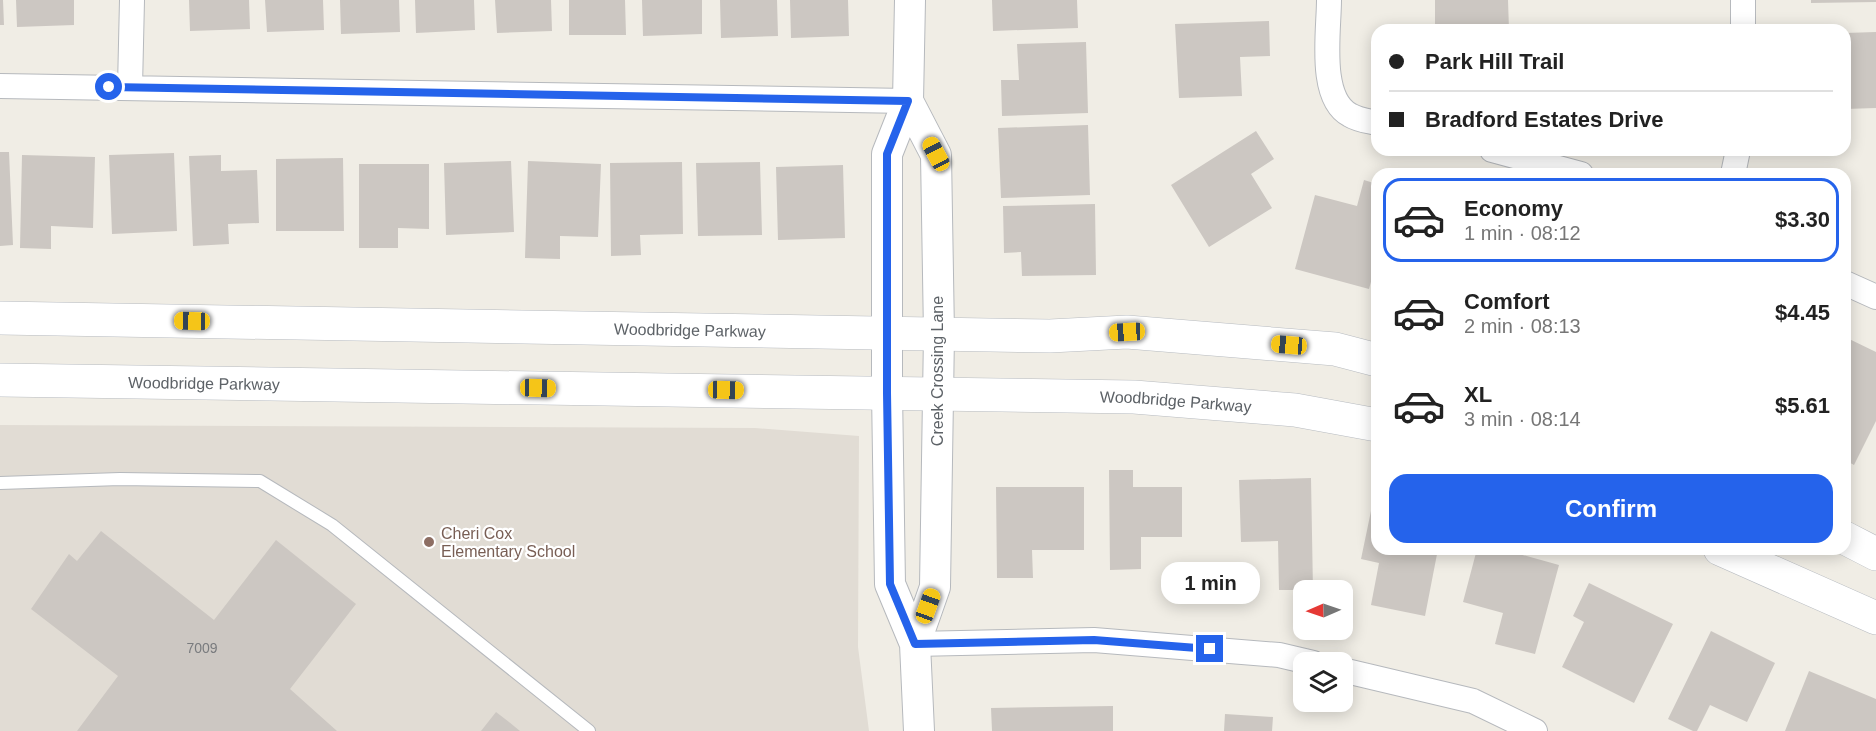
<!DOCTYPE html>
<html lang="en">
<head>
<meta charset="utf-8">
<style>
  body { margin:0; font-family:Arial,sans-serif; background:#f6f6f6; color:#222; height:100vh; display:flex; flex-direction:column; font-size:22px; white-space:nowrap }
  * { box-sizing:border-box; margin:0 }
  p { font-size:20px; color:#767676 }
  .icon { flex:none; width:33px; height:33px; fill:none; stroke:currentColor; stroke-width:2; stroke-linecap:round; stroke-linejoin:round }
  .map { position:relative; flex:1; overflow:hidden }
  .side { position:absolute; left:1371px; top:168px; width:480px; height:387px; display:flex; flex-direction:column; background:#fff; border-radius:18px; box-shadow:0 3px 15px #0003 }
  .side>* { flex:none }
  .hud { position:absolute; left:1371px; top:24px; width:480px; height:132px; border-radius:18px; box-shadow:0 3px 15px #0003; display:grid; align-content:center; height:132px; padding:0 18px; background:#fff }
  .needle { width:39px; rotate:268deg }
  .buttons { position:absolute; left:1293px; top:580px; display:grid; gap:12px }
  .buttons a { display:grid; place-items:center; width:60px; height:60px; border-radius:12px; background:#fff; box-shadow:0 3px 15px #0003; font-size:30px }
  .end { position:absolute; width:27px; height:27px; margin:-14px; border:8px solid #2563eb; background:#fff; box-shadow:0 0 0 3px #fff }
  .from { border-radius:50% }
  .bubble { position:absolute; height:42px; border-radius:18px; background:#fff; box-shadow:0 3px 15px #0003; font-size:20px; font-weight:600; line-height:42px; text-align:center }
  .car { position:absolute; width:18px; height:36px; margin:-18px -9px; border-radius:8px; box-shadow:0 0 4px 2px #0007; background:linear-gradient(#f5c518 24%,#345 0 40%,#f5c518 0 76%,#345 0 86%,#f5c518 0) }
  .hud b { display:flex; align-items:center; gap:21px; height:57px; font-size:22px }
  .hud b+b { border-top:2px solid #e0e0e0 }
  .hud i { width:15px; height:15px; background:#222 }
  ul { padding:10px 0 0; list-style:none }
  li { display:flex; align-items:center; gap:18px; height:84px; margin:0 12px 9px; padding:0 6px; border:3px solid transparent; border-radius:18px }
  li div { flex:1 }
  li b { display:block; font-size:22px }
  li em { font-style:normal; font-weight:600 }
  li.selected { border-color:#2563eb }
  li>.icon { width:54px; height:54px; stroke-width:1.5 }
  .action { display:flex; gap:12px; margin-top:auto; padding:12px 18px }
  .action a { flex:1; height:69px; border-radius:18px; background:#2563eb; color:#fff; font-size:24px; font-weight:600; line-height:69px; text-align:center }
  .map>svg:first-child { display:block }
</style>
</head>
<body>
<div class="map">
<svg width="1876" height="731" viewBox="0 0 1876 731">
  <rect width="100%" height="100%" fill="#f0ede5"/>
  <path fill="#e1dcd4" d="M0,425L755,428L859,436L858,647L869,731H0Z"/>
  <path fill="#ccc7c2" d="M0,0H3L4,25H0Z
    M16,0H74V25L17,27Z
    M189,0H249L250,29L190,31Z
    M265,0H323L324,30L267,32Z
    M340,0H399L400,32L341,34Z
    M415,0H474L475,30L416,33Z
    M495,0H551L552,31L497,33Z
    M569,0H625L626,35H569Z
    M642,0H702V34L643,36Z
    M720,0H777L778,36L721,38Z
    M790,0H848L849,36L791,38Z
    M992,0H1077L1078,28L993,31Z
    M1435,0H1508L1509,30H1435Z
    M1811,0H1876V2L1811,3Z
    M1269,21L1270,56L1240,57L1242,96L1179,98L1175,24Z
    M1876,32V108L1845,109V33Z
    M1086,42L1088,113L1002,116L1001,80H1019L1017,44Z
    M1088,125L1090,195L1001,198L998,128Z
    M1256,131L1274,159L1251,174L1272,208L1209,247L1171,185Z
    M0,152H9L13,245L0,246Z
    M174,153L177,231L112,234L109,155Z
    M22,155L95,157L93,228L51,226V249L20,248Z
    M221,155V171L257,170L259,223L228,224L229,244L193,246L189,156Z
    M343,158L344,231H276V159Z
    M511,161L514,232L446,235L444,163Z
    M528,161L601,164L598,237L560,236V259L525,258Z
    M682,162L683,234L640,235L641,255L611,256L610,163Z
    M760,162L762,235L698,236L696,163Z
    M359,164H429V229L398,228V248H359Z
    M843,165L845,238L778,240L776,167Z
    M1364,180L1377,184V260L1369,289L1295,269L1315,195L1357,206Z
    M1095,204L1096,275L1022,276L1021,252L1004,253L1003,206Z
    M1845,337L1876,352V421L1854,465L1845,460Z
    M1109,470H1133V487H1182V537H1141V569L1110,570Z
    M1311,478L1313,590H1279L1278,541L1241,542L1239,480Z
    M996,487H1084V550H1032L1033,578H997Z
    M1371,511L1377,513V549H1438L1425,616L1371,605L1379,563L1361,559Z
    M101,531L214,620L276,540L356,604L290,689L337,731H77L118,676L31,609L69,554L77,561Z
    M1477,549H1501L1559,565L1535,654L1495,644L1503,613L1463,602Z
    M1589,583L1673,624L1634,703L1562,667L1584,622L1573,616Z
    M1711,631L1775,663L1747,722L1710,705L1697,731H1693L1668,719Z
    M1809,671L1876,699V731H1785Z
    M1113,706V731H992L991,708Z
    M496,712L509,722L520,731H481Z
    M1225,714L1273,717L1272,731H1224Z"/>
  <g fill="none" stroke-linecap="round" stroke-linejoin="round">
    <g stroke="#b6b9bd" stroke-width="14">
      <path id="service" d="M0,483L120,479L260,481L332,525L589,731"/>
    </g>
    <g stroke="#b6b9bd" stroke-width="26">
      <path id="minor" d="M1329,0C1329,31 1318,98 1350,115C1358,120 1368,121 1377,123
        M1743,30V0
        M0,86L908,101
        M130,87L132,0
        M1492,150L1581,174
        M1733,174L1738,150
        M1845,283L1876,297
        M915,644L1094,640L1279,655L1313,663
        M1342,670L1473,701L1535,731"/>
    </g>
    <g stroke="#b6b9bd" stroke-width="32">
      <path id="tertiary" d="M910,0L908,101L887,154V392L890,584L915,644L919,731
        M908,101L936,155L939,334L935,587L915,644"/>
    </g>
    <g stroke="#b7bbc0" stroke-width="34">
      <g id="secondary">
        <path id="s1" d="M0,318L1050,336L1127,332L1335,349L1377,360"/>
        <path id="s2" d="M0,380L1134,397L1295,410L1377,425"/>
        <path d="M1845,538L1876,554"/>
        <path d="M1720,549L1876,618"/>
      </g>
    </g>
    <use href="#service" stroke="#fff" stroke-width="12"/>
    <use href="#minor" stroke="#fff" stroke-width="24"/>
    <use href="#tertiary" stroke="#fff" stroke-width="30"/>
    <use href="#secondary" stroke="#fff" stroke-width="33"/>
  </g>
  <g fill="none" stroke-linecap="round" stroke-linejoin="round">
    <path stroke="#2563eb" stroke-width="8" d="M109,87L908,101L887,154V393L890,584L915,644L1094,640L1210,649"/>
  </g>
  <circle fill="#8d6e63" stroke="#fff" stroke-width="2" cx="429" cy="542" r="6"/>
  <g text-anchor="middle" dominant-baseline="central" stroke-width="4.5" stroke-linejoin="round" paint-order="stroke">
    <g font-size="14" fill="#797b7e">
      <text x="202" y="648">7009</text>
    </g>
    <g font-size="16" fill="#5d6267" stroke="#fff">
      <text stroke="none"><textPath href="#s1" startOffset="690">Woodbridge Parkway</textPath></text>
      <text transform="translate(937 371) rotate(-90)">Creek Crossing Lane</text>
      <text stroke="none"><textPath href="#s2" startOffset="204">Woodbridge Parkway</textPath></text>
      <text stroke="none"><textPath href="#s2" startOffset="1176">Woodbridge Parkway</textPath></text>
    </g>
    <g font-size="16" fill="#785e54" stroke="#fff" text-anchor="start">
      <text x="441" y="533">Cheri Cox<tspan x="441" dy="18">Elementary School</tspan></text>
    </g>
  </g>
</svg>
<div class="buttons">
<a><svg class="needle" viewBox="-14 -14 28 28"><path d="M0-13l5 13h-10z" fill="#e53935"/><path d="M0 13l5-13h-10z" fill="#767676"/></svg></a>
<a><svg class="icon" aria-label="layers" viewBox="0 0 24 24"><path d="M12 4l9 5-9 5-9-5zM3 14l9 5 9-5"/></svg></a>
</div>
<i class="end from" style="left:109px;top:87px"></i>
<i class="end" style="left:1210px;top:649px"></i>
<div class="bubble" style="left:1161px;top:562px;width:99px">1 min</div>
<i class="car" style="left:936px;top:154px;rotate:332deg"></i>
<i class="car" style="left:192px;top:321px;rotate:271deg"></i>
<i class="car" style="left:1127px;top:332px;rotate:267deg"></i>
<i class="car" style="left:1289px;top:345px;rotate:275deg"></i>
<i class="car" style="left:538px;top:388px;rotate:91deg"></i>
<i class="car" style="left:726px;top:390px;rotate:91deg"></i>
<i class="car" style="left:928px;top:606px;rotate:20deg"></i>
<div class="hud">
<b><i class="from"></i>Park Hill Trail</b>
<b><i></i>Bradford Estates Drive</b>
</div>
<section class="side">
<ul>
<li class="selected"><svg class="icon" aria-label="car" viewBox="0 0 24 24"><path d="M5 17H2v-5l4-1 3-4h7l3 4 3 1v5h-3M9 17h6M6 11h13"/><circle cx="7" cy="17" r="2"/><circle cx="17" cy="17" r="2"/></svg><div><b>Economy</b><p>1 min · 08:12</p></div><em>$3.30</em></li>
<li><svg class="icon" aria-label="car" viewBox="0 0 24 24"><path d="M5 17H2v-5l4-1 3-4h7l3 4 3 1v5h-3M9 17h6M6 11h13"/><circle cx="7" cy="17" r="2"/><circle cx="17" cy="17" r="2"/></svg><div><b>Comfort</b><p>2 min · 08:13</p></div><em>$4.45</em></li>
<li><svg class="icon" aria-label="car" viewBox="0 0 24 24"><path d="M5 17H2v-5l4-1 3-4h7l3 4 3 1v5h-3M9 17h6M6 11h13"/><circle cx="7" cy="17" r="2"/><circle cx="17" cy="17" r="2"/></svg><div><b>XL</b><p>3 min · 08:14</p></div><em>$5.61</em></li>
</ul>
<div class="action"><a>Confirm</a></div>
</section>
</div>
</body>
</html>
